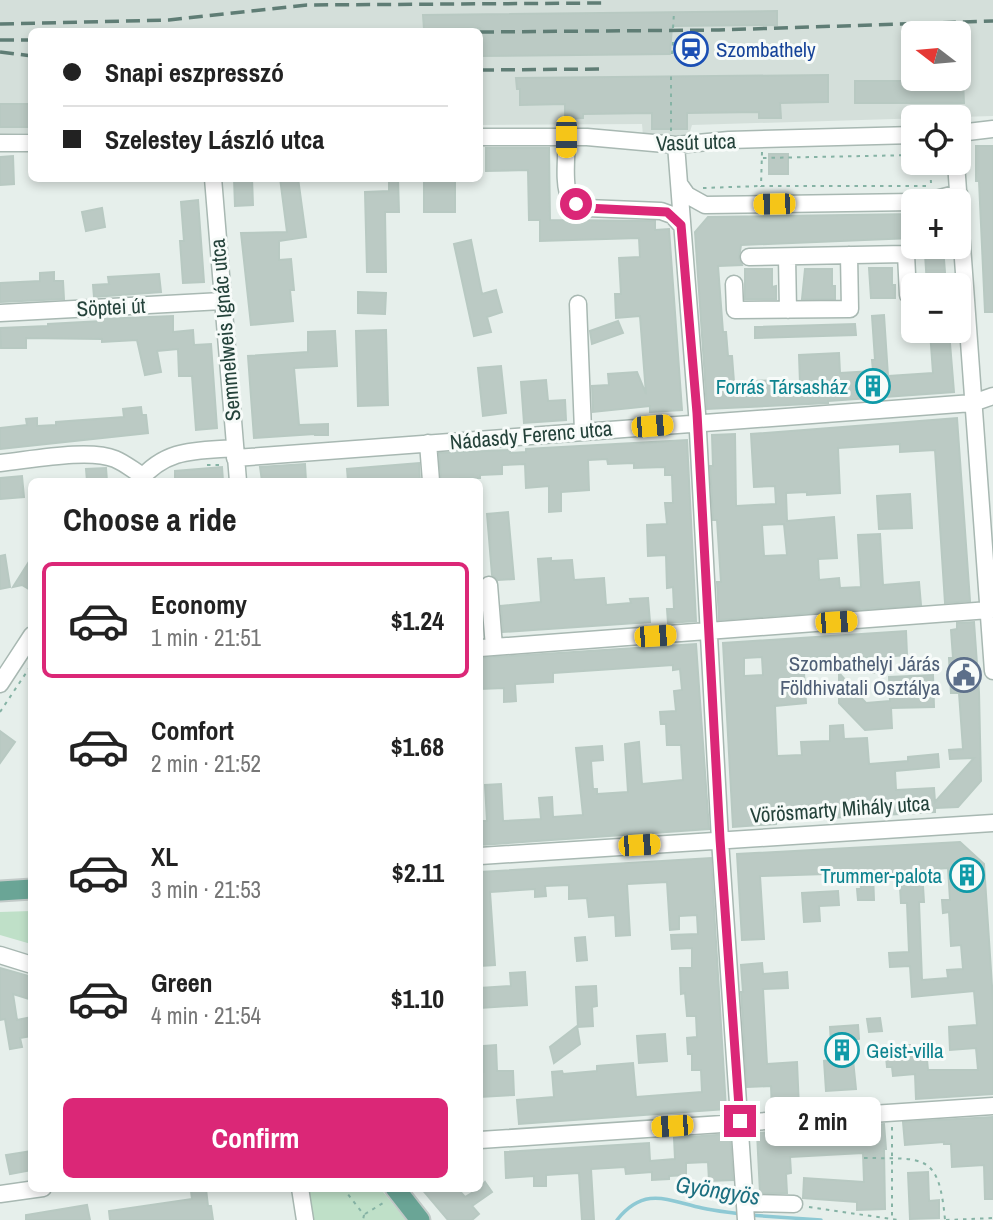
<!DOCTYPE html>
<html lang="en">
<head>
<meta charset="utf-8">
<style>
  body { margin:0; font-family:"Archivo Narrow",sans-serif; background:#f2f2f2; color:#222; height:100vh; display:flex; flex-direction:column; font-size:26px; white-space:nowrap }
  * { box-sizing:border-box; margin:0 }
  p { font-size:23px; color:#767676 }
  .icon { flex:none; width:38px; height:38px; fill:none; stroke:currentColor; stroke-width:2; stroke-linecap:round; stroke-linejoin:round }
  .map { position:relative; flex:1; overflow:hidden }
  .sheet { position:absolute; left:28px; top:478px; width:455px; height:714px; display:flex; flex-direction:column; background:#fff; border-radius:10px; box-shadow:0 4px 10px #0003 }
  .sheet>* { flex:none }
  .banner { position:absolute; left:28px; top:28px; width:455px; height:154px; border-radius:10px; box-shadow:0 4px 10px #0003; display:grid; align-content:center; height:154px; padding:0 35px; background:#fff }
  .needle { width:46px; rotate:286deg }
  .tools { position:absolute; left:901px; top:21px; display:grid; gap:14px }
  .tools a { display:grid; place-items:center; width:70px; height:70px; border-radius:10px; background:#fff; box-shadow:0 4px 10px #0003; font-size:35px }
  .end { position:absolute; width:32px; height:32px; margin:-16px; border:9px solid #db2777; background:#fff; box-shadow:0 0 0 4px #fff }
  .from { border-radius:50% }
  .bubble { position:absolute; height:49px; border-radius:10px; background:#fff; box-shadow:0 4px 10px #0003; font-size:23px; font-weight:800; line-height:49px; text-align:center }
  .car { position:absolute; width:21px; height:42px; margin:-21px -10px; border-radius:9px; box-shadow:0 0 5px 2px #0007; background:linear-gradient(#f5c518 24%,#345 0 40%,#f5c518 0 76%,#345 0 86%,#f5c518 0) }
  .banner b { display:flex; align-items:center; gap:24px; height:66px; font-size:26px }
  .banner b+b { border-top:2px solid #e0e0e0 }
  .banner i { width:18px; height:18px; background:#222 }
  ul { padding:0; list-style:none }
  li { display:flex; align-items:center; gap:21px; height:116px; margin:0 14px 10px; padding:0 21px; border:4px solid transparent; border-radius:10px }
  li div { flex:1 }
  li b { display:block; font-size:26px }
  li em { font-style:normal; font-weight:800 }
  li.active { border-color:#db2777 }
  li>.icon { width:63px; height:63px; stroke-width:1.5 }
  h2 { padding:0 35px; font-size:32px; line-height:84px }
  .action { display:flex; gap:14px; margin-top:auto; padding:14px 35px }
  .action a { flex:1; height:80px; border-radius:10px; background:#db2777; color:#fff; font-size:28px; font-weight:800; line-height:80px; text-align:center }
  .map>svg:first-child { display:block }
</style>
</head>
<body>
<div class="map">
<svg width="993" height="1220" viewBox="0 0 993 1220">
  <rect width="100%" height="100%" fill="#e6efeb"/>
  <path fill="#d4dfda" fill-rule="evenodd" d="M0,0H993V116L692,125L689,135L643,136L642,124L480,125V32H32L31,133L0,134ZM914,33H959V79H914Z"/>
  <path fill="#bfe0c8" d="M31,911V944L0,935V912Z
    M307,1188H380L406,1220H312Z"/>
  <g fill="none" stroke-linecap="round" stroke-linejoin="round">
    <path stroke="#8ec9d4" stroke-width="3.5" d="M749,1215L821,1220
      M617,1220C644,1186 667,1200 702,1208C715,1211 728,1212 741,1214"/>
  </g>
  <path fill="#bbcac4" stroke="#b8c9c2" stroke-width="2" fill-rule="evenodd" d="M777,11V25L672,26L670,54L480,56V28L424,29L423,15Z
    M828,75V102L780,103L781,118H759V112L687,113V129H652V113L583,114V118L565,119V104L520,105V89H517L516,78Z
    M855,81H963L964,103H855Z
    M0,104H32V127H0Z
    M976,146H993V312H985L979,181H976Z
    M486,148H549L550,220L655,221V230L669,229L682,410L650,412V406L593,412L592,386L609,385L608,374L637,372L646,394L640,316L616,318L615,294H621L619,258L640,257L639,238L540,241V220H529L528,170L486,171Z
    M769,154H788V174H769Z
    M13,156L14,184L0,185V157Z
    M234,178H252L253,205L235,206Z
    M280,178H298L306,237L279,241V260L291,259L294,290H290L293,321L251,325L241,233L287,232Z
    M389,178H398L399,212H385L386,272H367L365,192L389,191Z
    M424,178H455V212H424Z
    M198,200L204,282L183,283L180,241H184L181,202Z
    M102,208L105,227L86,231L82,212Z
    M914,214L912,238L741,245L739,258L742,265L718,266L723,332H726L728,356H732L734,382L776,380V385L800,383L799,355L839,353L840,373L873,371L872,360H875L872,316L884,315L888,376L933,373L930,331H949L954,392L828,401V403L707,409L695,232L708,217Z
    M471,240L482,294L496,290L502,312L487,317L491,332L474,336L454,244Z
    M927,247H943L946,285H927L925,254Z
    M869,268H892V285H895V298H871Z
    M745,269H772V287L776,286V299H745Z
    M805,269H832V286H835V299H802Z
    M54,272V281H63L64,299L0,302V283L40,281V273Z
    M159,274L161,292L94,297L93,285L109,284L108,277Z
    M358,292L386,293L385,314L358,313Z
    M173,316V332L193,330L194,345L211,344L217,428L196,430L192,376H179L178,349L157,351L161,372L145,375L137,340L102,342V339L26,338V348H1L0,328L48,326V324L102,321V319Z
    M618,321L623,333L592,344L590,331Z
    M855,324L856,335L755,338V327Z
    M386,330L388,405L358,406L356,331Z
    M335,331L337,366L294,368L299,425L328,424V435H315V434L254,438L248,356L308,352V332Z
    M501,366L506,413L483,416L478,368Z
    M546,380L548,401L565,400L566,420L524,423L521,382Z
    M141,407L142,415H146L148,433L0,449V428L27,425L26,419L37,418V426L56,425V422L124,417L123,409Z
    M957,418L970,601L945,603L935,450L900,452V444L838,448L840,493L807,495V492L786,493L787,521L834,517L837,558L818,559L819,580L839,578L840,588L861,587L858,535L880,534L883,585L919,582L921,605L719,620L717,582H721L717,520H713L710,466H713L712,435L735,434L736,506L776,504L775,486L754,487L751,434ZM784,524L787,555L764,556L762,525Z
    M687,440L696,621L668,623L667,609H674L673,587L667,588L666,555L648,556L647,525L667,524L665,503H673L672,475H665V467L634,468V463L608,464L607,459L588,460L589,490L561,492V511L549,512V486L526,488L525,464L502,465V474L480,475V478H460V481H441L439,453L510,450V453L526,452V449Z
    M419,463L420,481H348L347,469Z
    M305,464L306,481H262L260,467Z
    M222,467L223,481H175V471Z
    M106,468L107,481H87L86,469Z
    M22,476L24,497L0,499V478Z
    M910,494L912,528L879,529L877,496Z
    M508,512L514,579L498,580L492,575L487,514Z
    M5,555L10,587L0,589V556Z
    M32,557V591L22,585L13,587Z
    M551,558V561L572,560L574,580L604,578L606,605L631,603L630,599L648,598L650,622L503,632L501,606L541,602L538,559Z
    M974,622L979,692L981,781L958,807L935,808V812L776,821V824L733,827L723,643L906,631L907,655L881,657L882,673H871L870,657L847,658V669L833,670V656L803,658L806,703L775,706L777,756L802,755L801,742L830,741V726L843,725L844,739L867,738L869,764L908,761V757L938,754L939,767L895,771L896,790L934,788L935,802L974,758L950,759L949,750L963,749L959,693H951L949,658H953L951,630L957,629V623ZM762,657L763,675L744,676V658Z
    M696,644L709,829L480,845V821H487L485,785L501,784L503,821L541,819L539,798L552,797L553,817L583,815L576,748L602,746L603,760L591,761L593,789H597V794L628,792L625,744L639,742L642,784L683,780L681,745H667L666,724H661L660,712L676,711L674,691L682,690L680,669L673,670V665L553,673V682L515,684L516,701L504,702V688L480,689V658Z
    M839,673L866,703L890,701L889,677L933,675L934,707L891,708L892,728L865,730L839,703Z
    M0,731L15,742L0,763Z
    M960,842L984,864L993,1001V1094L916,1099L915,1074L893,1076L892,1067H887L885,1047L910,1045V1050L926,1049L928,1070H978L976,1048L950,1050L949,1027L977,1025L974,991L912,997L910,966L890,967L889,953L909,952L907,903H901L899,872L873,873L874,900H858L857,889H861L860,873L760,876L764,939L742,940L737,854ZM948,868L950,900H942L943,913L949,912L951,946L961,945L963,969L947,970L948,978L922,980L919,902H924L922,870Z
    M711,858L726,1109L519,1124L517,1100L554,1097L552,1072L562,1071L563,1074L597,1071V1066L633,1063L636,1097L702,1092L701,1070H692V1054H688L687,1038L697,1037L696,1016H687L685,993L681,994L680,968H692V948L672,949L671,935L698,934L697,915L679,916V929L670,930L667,882L627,884L630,935L616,936L615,915L589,917L587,898L569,899V885L545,886L546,896L535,897V889L490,892L495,965L480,966V872Z
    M838,891L839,905L819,906L820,921L804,922L802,893Z
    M585,937L587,960L577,961L575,938Z
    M762,963L763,974L787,972L788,988L763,989L767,1064L797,1062L799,1108L772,1110L771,1086L747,1087L741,992H743L741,965Z
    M0,968L32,977V1000L13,994L17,1020L32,1017V1036L20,1038L22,1047L10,1049L5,1019L0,1020Z
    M525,972L527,1005L480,1008V988L511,986L510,973Z
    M596,986L597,1006L592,1007L593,1026L578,1027L576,987Z
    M880,1018L882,1031L869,1032L867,1019Z
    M858,1025L859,1039L851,1040L856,1089L826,1091L824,1061L832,1060L830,1027Z
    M577,1026L580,1044L554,1063L550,1047Z
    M665,1034L667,1061L639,1063L637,1036Z
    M496,1045L497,1071H513L514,1095L480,1097V1073L484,1072V1046Z
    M993,1117V1199H985L984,1165L952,1167L951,1144H944V1142L905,1145L903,1122Z
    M884,1124L886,1149H884L885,1209L857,1210V1202L803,1198L804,1178L864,1182L863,1153L790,1157L791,1173L786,1174L787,1193H760L757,1133Z
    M730,1134L733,1180L709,1181L708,1162L686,1163V1175L669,1176V1179L652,1180V1172L626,1174L625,1167L591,1169L594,1220H582L579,1173L546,1175V1186H534V1176L506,1178L505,1152L649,1143L650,1161L675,1159L674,1138Z
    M32,1151V1170L10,1174L6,1155Z
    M928,1172L929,1201L939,1200V1218L910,1219L908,1173Z
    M485,1182L492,1192L472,1206L479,1214L472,1220H448L421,1188H457L465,1197L480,1188Z
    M206,1189L208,1206H211L213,1220H110L109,1211L192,1199L191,1191Z
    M87,1205L90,1220H26V1215Z"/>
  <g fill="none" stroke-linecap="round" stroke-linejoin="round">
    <g stroke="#a8b8b2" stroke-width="19">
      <path id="minor" d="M959,133L993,129
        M480,137H587L676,145L729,140L914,135
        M567,137C567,152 562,188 571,200C575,204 581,206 586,208L661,211L672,215L681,225
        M0,143H32
        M676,145L697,413L720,840L746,1220
        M956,163L993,671
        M213,178L238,481
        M680,185L687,195L705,205L914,202
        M928,201L959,193
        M906,254L908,295
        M749,257L906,254L917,247
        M787,257L788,310
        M734,284L735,310L850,309L849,255
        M578,304L583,431
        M0,313L222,301
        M428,443L431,481
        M235,458L959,404L973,403L993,396
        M0,463C30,460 89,448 115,459C125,463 134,471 143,476
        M139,481C166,448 196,451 235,448
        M489,585L494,647
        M480,648L989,610
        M0,684L32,635
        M480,856L993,823
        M0,955L32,965
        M480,1140L993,1106
        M300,1188L305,1220
        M0,1194L43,1188
        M745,1203L794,1204"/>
    </g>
    <g stroke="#c2cac8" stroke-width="23">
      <path id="major" d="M0,891L32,889
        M395,1188L420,1220"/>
    </g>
    <path stroke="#86b3a5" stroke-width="2" stroke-dasharray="3.5 5" stroke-linecap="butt" d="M673,28L674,13
      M672,54L673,42
      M671,131V76
      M762,152L761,186H931
      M763,158L914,155
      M930,163L931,183
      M703,188L760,186
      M207,465H223
      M0,712L32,664
      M892,1127V1220
      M864,1158C924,1159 939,1152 945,1220
      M343,1188L364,1215L363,1220
      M809,1207L898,1220
      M365,1214L383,1203
      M946,1220L993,1218"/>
    <use href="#minor" stroke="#fff" stroke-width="16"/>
    <use href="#major" stroke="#6aa596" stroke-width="19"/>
    <path stroke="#5f7d75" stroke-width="3.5" stroke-dasharray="14 7" stroke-linecap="butt" d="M0,24L169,20L307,5L604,3
      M480,32L719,30L993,21
      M0,40H32
      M0,52L32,56
      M480,70L603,69"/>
  </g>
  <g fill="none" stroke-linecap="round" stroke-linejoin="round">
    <path stroke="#db2777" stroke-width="9" d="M576,204L586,208L667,212L681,225L697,413L720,839L740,1121"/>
  </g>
  <defs>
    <g id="station-ring" transform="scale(1.75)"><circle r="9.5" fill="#f7fbf9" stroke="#1a4fb4" stroke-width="1.5"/><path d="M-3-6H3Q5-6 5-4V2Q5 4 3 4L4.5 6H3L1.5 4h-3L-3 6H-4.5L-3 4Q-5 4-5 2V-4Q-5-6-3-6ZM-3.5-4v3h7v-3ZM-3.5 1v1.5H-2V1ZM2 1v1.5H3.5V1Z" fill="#1a4fb4"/></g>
    <g id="building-ring" transform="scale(1.75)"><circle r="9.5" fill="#f7fbf9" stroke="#0f9aa8" stroke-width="1.5"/><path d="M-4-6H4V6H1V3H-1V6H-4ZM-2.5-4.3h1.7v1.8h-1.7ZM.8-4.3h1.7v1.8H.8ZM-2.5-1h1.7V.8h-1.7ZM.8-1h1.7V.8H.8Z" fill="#0f9aa8"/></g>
    <g id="civic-ring" transform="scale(1.75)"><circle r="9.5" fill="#f7fbf9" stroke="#5c6f8a" stroke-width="1.5"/><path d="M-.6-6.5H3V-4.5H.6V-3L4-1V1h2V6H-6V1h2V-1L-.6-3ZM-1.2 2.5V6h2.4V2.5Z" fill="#5c6f8a"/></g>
  </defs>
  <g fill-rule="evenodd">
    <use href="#station-ring" x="691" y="49"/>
    <use href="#building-ring" x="873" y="386"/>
    <use href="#civic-ring" x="964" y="675"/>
    <use href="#building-ring" x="967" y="875"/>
    <use href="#building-ring" x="842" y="1050"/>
  </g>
  <g text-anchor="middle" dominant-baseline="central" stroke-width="6" stroke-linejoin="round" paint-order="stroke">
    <g font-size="21" fill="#164399" stroke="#f7fbf9" text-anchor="start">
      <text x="716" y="49">Szombathely</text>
    </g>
    <g font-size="21" fill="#24423a" stroke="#f7fbf9">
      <text transform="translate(696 142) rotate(-2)">Vasút utca</text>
      <text transform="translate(111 307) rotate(-3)">Söptei út</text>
      <text transform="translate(225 330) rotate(-95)">Semmelweis Ignác utca</text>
      <text transform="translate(531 435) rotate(-5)">Nádasdy Ferenc utca</text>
      <text transform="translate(840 809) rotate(-4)">Vörösmarty Mihály utca</text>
    </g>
    <g font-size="21" fill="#0d838f" stroke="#f7fbf9" text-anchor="end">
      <text x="848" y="386">Forrás Társasház</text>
      <text x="942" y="875">Trummer-palota</text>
      <text x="866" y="1050" text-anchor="start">Geist-villa</text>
    </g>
    <g font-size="21" fill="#4e5e75" stroke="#f7fbf9" text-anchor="end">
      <text x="940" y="663">Szombathelyi Járás<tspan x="940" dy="24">Földhivatali Osztálya</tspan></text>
    </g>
    <g font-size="23" font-style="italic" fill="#1c6f80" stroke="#f7fbf9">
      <text transform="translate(718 1190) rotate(9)">Gyöngyös</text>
    </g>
  </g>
</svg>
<div class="tools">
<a><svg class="needle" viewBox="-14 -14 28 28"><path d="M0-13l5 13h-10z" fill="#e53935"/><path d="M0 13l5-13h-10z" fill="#767676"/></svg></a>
<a><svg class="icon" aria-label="locate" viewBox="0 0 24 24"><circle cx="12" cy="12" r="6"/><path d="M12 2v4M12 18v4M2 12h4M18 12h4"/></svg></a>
<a>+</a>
<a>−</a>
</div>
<i class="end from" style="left:576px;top:204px"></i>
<i class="end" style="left:740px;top:1121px"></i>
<div class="bubble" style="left:765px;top:1097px;width:116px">2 min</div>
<i class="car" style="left:566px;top:137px;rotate:180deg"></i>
<i class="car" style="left:774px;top:204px;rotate:269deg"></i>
<i class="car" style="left:652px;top:426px;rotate:85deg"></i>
<i class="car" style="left:836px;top:622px;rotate:86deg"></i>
<i class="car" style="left:655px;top:636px;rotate:86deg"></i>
<i class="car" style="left:639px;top:845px;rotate:86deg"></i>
<i class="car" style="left:672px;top:1126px;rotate:266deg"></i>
<div class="banner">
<b><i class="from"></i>Snapi eszpresszó</b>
<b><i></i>Szelestey László utca</b>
</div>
<section class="sheet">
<h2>Choose a ride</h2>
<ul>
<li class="active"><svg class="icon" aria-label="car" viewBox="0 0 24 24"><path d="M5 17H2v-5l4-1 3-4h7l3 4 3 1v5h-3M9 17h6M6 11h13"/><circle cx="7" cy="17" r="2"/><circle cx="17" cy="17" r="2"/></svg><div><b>Economy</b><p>1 min · 21:51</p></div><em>$1.24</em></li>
<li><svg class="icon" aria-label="car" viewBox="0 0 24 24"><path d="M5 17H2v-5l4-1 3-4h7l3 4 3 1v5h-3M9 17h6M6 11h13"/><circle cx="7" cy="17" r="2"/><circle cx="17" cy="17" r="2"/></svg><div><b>Comfort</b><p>2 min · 21:52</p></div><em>$1.68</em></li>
<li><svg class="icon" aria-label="car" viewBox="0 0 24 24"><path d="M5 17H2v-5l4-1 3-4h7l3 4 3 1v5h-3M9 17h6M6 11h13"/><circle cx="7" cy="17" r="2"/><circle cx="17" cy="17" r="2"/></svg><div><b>XL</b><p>3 min · 21:53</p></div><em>$2.11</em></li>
<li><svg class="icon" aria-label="car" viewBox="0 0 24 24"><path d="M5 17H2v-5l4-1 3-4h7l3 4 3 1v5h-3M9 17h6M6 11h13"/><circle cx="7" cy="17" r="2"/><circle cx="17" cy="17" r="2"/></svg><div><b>Green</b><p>4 min · 21:54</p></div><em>$1.10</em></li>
</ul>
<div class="action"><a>Confirm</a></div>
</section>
</div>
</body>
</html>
